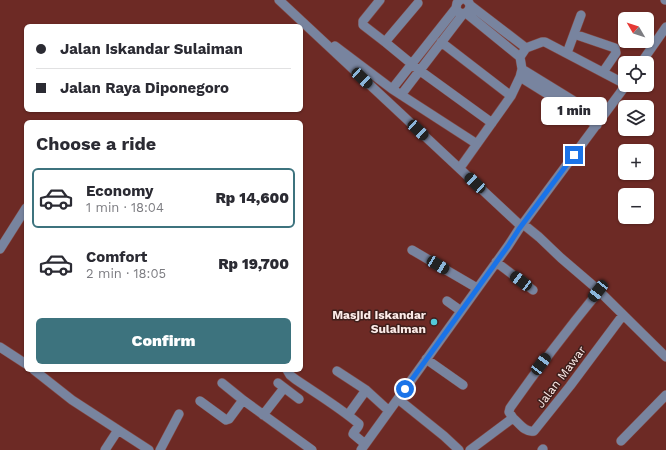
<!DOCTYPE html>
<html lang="en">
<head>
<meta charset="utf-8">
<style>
  body { margin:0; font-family:"Work Sans",sans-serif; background:#f2f2f3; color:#2b2b33; height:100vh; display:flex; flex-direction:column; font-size:15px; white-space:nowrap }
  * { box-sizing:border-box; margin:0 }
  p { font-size:13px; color:#7c7c81 }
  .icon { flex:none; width:22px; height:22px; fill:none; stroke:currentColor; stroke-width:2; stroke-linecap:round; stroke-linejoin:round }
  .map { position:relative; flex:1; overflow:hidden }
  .side { position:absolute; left:24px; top:120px; width:279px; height:252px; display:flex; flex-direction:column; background:#fff; border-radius:6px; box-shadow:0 1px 3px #0004 }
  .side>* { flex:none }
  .hud { position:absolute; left:24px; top:24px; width:279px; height:88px; border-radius:6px; box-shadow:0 1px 3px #0004; display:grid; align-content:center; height:88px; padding:0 12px; background:#fff }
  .needle { width:26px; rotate:309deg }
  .fabs { position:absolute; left:618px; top:12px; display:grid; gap:8px }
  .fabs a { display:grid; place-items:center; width:36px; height:36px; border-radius:6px; background:#fff; box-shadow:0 1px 3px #0004; font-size:20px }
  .end { position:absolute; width:18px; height:18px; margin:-9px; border:5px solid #1a73e8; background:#fff; box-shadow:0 0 0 2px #fff }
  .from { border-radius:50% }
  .bubble { position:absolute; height:28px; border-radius:6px; background:#fff; box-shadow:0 1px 3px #0004; font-size:13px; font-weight:800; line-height:28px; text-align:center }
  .car { position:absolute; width:12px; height:24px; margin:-12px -6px; border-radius:5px; box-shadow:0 0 3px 1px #0007; background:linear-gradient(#222 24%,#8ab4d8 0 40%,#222 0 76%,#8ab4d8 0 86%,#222 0) }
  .hud b { display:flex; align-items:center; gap:14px; height:38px; font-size:15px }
  .hud b+b { border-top:1px solid #e1e1e2 }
  .hud i { width:10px; height:10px; background:#2b2b33 }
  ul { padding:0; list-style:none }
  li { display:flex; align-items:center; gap:12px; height:60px; margin:0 8px 6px; padding:0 4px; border:2px solid transparent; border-radius:6px }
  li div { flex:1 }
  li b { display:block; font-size:15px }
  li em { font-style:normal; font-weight:800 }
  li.selected { border-color:#3d737e }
  li>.icon { width:36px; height:36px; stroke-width:1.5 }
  h2 { padding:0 12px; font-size:18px; line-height:48px }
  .button { display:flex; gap:8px; margin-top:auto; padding:8px 12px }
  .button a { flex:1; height:46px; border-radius:6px; background:#3d737e; color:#fff; font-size:16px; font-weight:800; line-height:46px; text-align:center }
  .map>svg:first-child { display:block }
</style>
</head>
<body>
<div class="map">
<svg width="666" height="450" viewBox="0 0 666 450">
  <rect width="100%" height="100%" fill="#6d2a25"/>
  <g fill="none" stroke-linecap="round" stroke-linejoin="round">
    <g stroke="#844944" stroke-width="10">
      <path id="minor" d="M279,0L521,226
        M380,0L363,21V25L385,42L419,70L492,123
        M460,0L457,3L456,8L458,12L463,14L467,12C471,8 471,3 466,0
        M665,0H666
        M470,5L526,48
        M574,34L615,48L616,53L603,72
        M385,42L418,3
        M441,42L511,96
        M335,46L392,89L477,144
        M567,53L581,15
        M520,57L526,48L542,42H545L625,84
        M641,63L666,27
        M522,69L579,104L601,119
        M520,77L597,125
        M392,89L456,8
        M401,95L463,14
        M462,165L511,96L520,77L522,69L520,57L466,13
        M523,224L539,237L561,258L596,288L666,357
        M0,249L26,208
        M412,250L477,288
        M496,262L533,290
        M447,301L461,311
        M0,347L26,364
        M426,359L463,385
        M34,370L72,400L149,450
        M287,370L290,375L295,379C317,394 339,407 359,424C359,428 354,430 353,434L365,444
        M337,371L366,390L389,411
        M222,383L243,400L312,450
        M278,383L299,399
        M398,399L444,436L459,450
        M200,401L226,420L229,419L243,400
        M263,415L284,388
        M348,415L366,390
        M513,418C519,423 525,433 534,431L570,386L623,315
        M621,441L666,395
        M105,450L118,430
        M160,450L179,414
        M361,450L508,246L519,229L626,85
        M470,450L513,418L509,412L510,408C538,368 568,329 599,291
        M542,450L543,449"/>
    </g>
    <use href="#minor" stroke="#78849f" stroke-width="9"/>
  </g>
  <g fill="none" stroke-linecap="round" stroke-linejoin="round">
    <path stroke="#1a73e8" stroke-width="5" d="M405,389L508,246L519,229L574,155"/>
  </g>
  <circle fill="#53cbda" stroke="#3e1f1c" stroke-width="1.5" cx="434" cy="322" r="4"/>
  <g text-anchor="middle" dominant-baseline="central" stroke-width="3" stroke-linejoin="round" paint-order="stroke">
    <g font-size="12" font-weight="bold" fill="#fcebe8" stroke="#3e1f1c" text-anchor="end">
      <text x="426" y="315">Masjid Iskandar<tspan x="426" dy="14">Sulaiman</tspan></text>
    </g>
    <g font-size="12" fill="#fcebe8" stroke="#3e1f1c">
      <text transform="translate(561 377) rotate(-53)">Jalan Mawar</text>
    </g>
  </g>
</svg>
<div class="fabs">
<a><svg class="needle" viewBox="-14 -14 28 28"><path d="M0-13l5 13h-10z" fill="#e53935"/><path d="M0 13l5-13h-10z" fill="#7c7c81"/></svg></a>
<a><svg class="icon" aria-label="locate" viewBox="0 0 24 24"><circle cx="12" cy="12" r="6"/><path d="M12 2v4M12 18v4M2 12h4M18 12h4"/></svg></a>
<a><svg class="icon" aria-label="layers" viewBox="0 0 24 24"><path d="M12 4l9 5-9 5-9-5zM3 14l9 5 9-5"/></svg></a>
<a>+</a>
<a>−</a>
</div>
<i class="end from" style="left:405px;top:389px"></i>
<i class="end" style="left:574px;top:155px"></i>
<div class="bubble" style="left:541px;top:97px;width:66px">1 min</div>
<i class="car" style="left:362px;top:78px;rotate:133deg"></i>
<i class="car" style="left:418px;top:130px;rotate:133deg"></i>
<i class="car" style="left:475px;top:183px;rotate:313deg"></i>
<i class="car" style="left:438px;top:265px;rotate:121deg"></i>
<i class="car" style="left:521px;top:281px;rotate:307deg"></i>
<i class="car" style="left:598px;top:291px;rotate:218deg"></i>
<i class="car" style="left:541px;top:364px;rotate:37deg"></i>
<div class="hud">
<b><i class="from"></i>Jalan Iskandar Sulaiman</b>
<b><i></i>Jalan Raya Diponegoro</b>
</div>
<section class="side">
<h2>Choose a ride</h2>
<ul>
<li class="selected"><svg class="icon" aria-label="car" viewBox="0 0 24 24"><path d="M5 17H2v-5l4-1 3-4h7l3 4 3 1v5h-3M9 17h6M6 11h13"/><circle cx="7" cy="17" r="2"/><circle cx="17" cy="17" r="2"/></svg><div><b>Economy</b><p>1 min · 18:04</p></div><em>Rp 14,600</em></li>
<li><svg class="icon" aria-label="car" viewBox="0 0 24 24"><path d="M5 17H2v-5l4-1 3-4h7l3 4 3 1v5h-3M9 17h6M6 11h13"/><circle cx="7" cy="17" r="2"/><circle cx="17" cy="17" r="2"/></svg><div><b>Comfort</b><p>2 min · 18:05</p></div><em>Rp 19,700</em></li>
</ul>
<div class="button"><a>Confirm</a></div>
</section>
</div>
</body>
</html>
